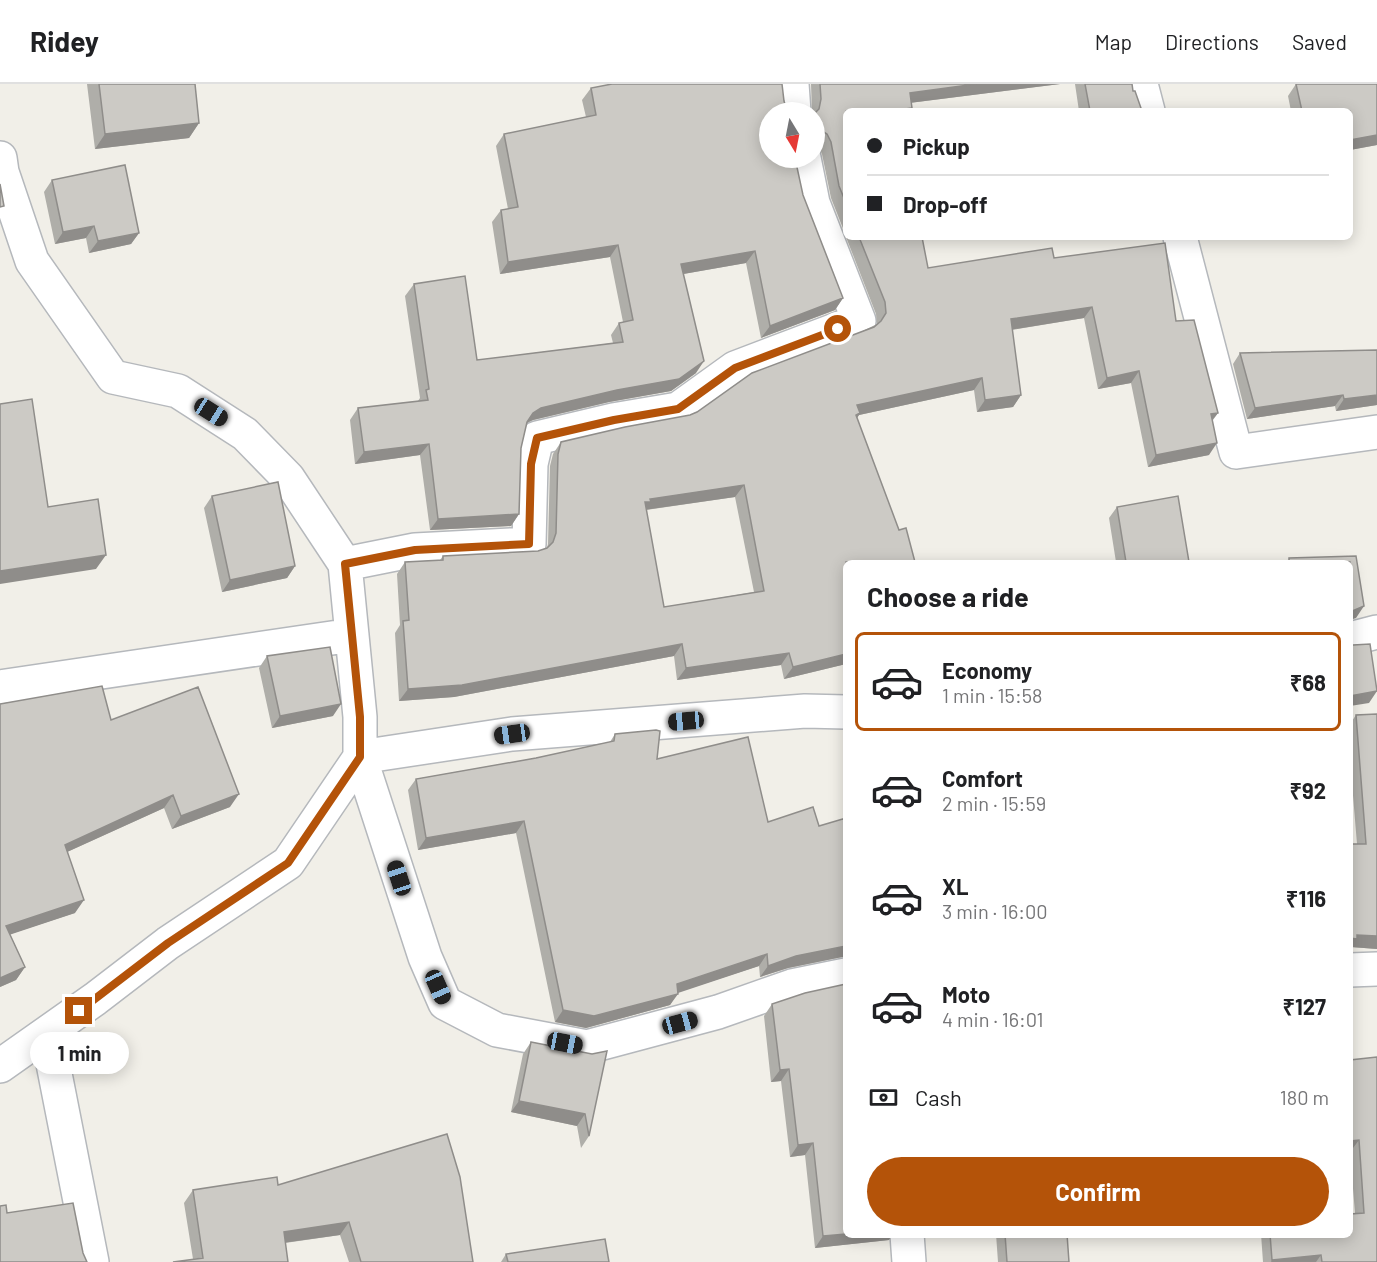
<!DOCTYPE html>
<html lang="en">
<head>
<meta charset="utf-8">
<style>
  body { margin:0; font-family:Barlow,sans-serif; background:#f2f2f2; color:#202124; height:100vh; display:flex; flex-direction:column; font-size:22px; white-space:nowrap }
  * { box-sizing:border-box; margin:0 }
  p { font-size:20px; color:#757577 }
  .icon { flex:none; width:33px; height:33px; fill:none; stroke:currentColor; stroke-width:2; stroke-linecap:round; stroke-linejoin:round }
  .map { position:relative; flex:1; overflow:hidden }
  .drawer { position:absolute; left:843px; top:476px; width:510px; height:678px; display:flex; flex-direction:column; background:#fff; border-radius:9px; box-shadow:0 3px 15px #0003 }
  .drawer>* { flex:none }
  .banner { position:absolute; left:843px; top:24px; width:510px; height:132px; border-radius:9px; box-shadow:0 3px 15px #0003; display:grid; align-content:center; height:132px; padding:0 24px; background:#fff }
  .needle { width:39px; rotate:170deg }
  .tools { position:absolute; left:759px; top:18px; display:grid; gap:12px }
  .tools a { display:grid; place-items:center; width:66px; height:66px; border-radius:50%; background:#fff; box-shadow:0 3px 15px #0003; font-size:30px }
  .end { position:absolute; width:27px; height:27px; margin:-14px; border:8px solid #b45309; background:#fff; box-shadow:0 0 0 3px #fff }
  .from { border-radius:50% }
  .bubble { position:absolute; height:42px; border-radius:21px; background:#fff; box-shadow:0 3px 15px #0003; font-size:20px; font-weight:700; line-height:42px; text-align:center }
  .car { position:absolute; width:18px; height:36px; margin:-18px -9px; border-radius:8px; box-shadow:0 0 4px 2px #0007; background:linear-gradient(#222 24%,#8ab4d8 0 40%,#222 0 76%,#8ab4d8 0 86%,#222 0) }
  .banner b { display:flex; align-items:center; gap:21px; height:57px; font-size:22px }
  .banner b+b { border-top:2px solid #e0e0e0 }
  .banner i { width:15px; height:15px; background:#202124 }
  ul { padding:0; list-style:none }
  li { display:flex; align-items:center; gap:18px; height:99px; margin:0 12px 9px; padding:0 12px; border:3px solid transparent; border-radius:9px }
  li div { flex:1 }
  li b { display:block; font-size:22px }
  li em { font-style:normal; font-weight:700 }
  li.on { border-color:#b45309 }
  li>.icon { width:54px; height:54px; stroke-width:1.5 }
  h2 { padding:0 24px; font-size:27px; line-height:72px }
  .pay { display:flex; align-items:center; gap:15px; height:66px; padding:0 24px; font-size:22px }
  .pay p { margin-inline-start:auto }
  .primary-button { display:flex; gap:12px; margin-top:auto; padding:12px 24px }
  .primary-button a { flex:1; height:69px; border-radius:36px; background:#b45309; color:#fff; font-size:24px; font-weight:700; line-height:69px; text-align:center }
  header { display:flex; align-items:center; gap:36px; box-sizing:border-box; height:84px; padding:0 30px; background:#fff; border-bottom:2px solid #e0e0e0 }
  header strong { font-size:28px }
  nav { display:flex; gap:33px; margin-inline-start:auto; font-size:21px }
  .map>svg:first-child { display:block }
</style>
</head>
<body>
<header>
<strong>Ridey</strong>
<nav><a>Map</a><a>Directions</a><a>Saved</a></nav>
</header>
<div class="map">
<svg width="1377" height="1178" viewBox="0 0 1377 1178">
  <rect width="100%" height="100%" fill="#f1efe8"/>
  <g fill="none" stroke-linecap="round" stroke-linejoin="round">
    <g stroke="#b5b8bc" stroke-width="36">
      <path id="minor" d="M792,0L794,28
        M1141,0L1148,27
        M0,74L2,88L32,177L113,293L178,307L245,350L288,394L345,480L360,633V673L512,650L805,627L846,628
        M1180,153L1236,368L1377,348
        M345,480L415,466L529,460L531,380L537,354L613,336L678,325L735,284L859,237L813,119L804,74
        M1350,555L1377,548
        M0,603L352,551
        M1350,886L1377,885
        M47,949L92,1178
        M0,982L95,915L168,859L288,779L360,673L425,873L445,919L497,946L587,963L718,928L792,902L846,891
        M907,1150L909,1178"/>
    </g>
    <use href="#minor" stroke="#fff" stroke-width="33"/>
  </g>
  <path fill="#afaea9" fill-rule="evenodd" d="M87,0H195L199,39L189,54L95,65Z
    M811,0H1060L846,27V152L831,114L822,70L818,62L814,59V28H812Z
    M1075,0H1132L1133,7L1142,27H1079Z
    M1296,0H1377V61L1350,66V27H1291L1288,12Z
    M591,4L770,28L803,111L843,214L835,226L761,254L746,179L683,190L696,289L671,307L609,318L533,336L527,339L521,364L519,430L511,442L430,446L420,371L355,380L350,336L358,324L418,317L420,314L405,212L414,200L477,276L613,259L611,251L619,239L623,238L610,173L500,190L492,138L501,126L508,125L496,62L504,50L586,33L582,16Z
    M52,96L139,149L131,160L89,169L86,154L55,160L44,108Z
    M846,153H922L928,184L1054,174L1176,237L1218,329L1213,336L1209,371L1148,383L1131,299L1098,305L1084,234L1012,246L1021,311L1013,323L977,328L974,306L859,331L857,334L846,478V580L784,595L781,581L677,596L674,572L454,613L399,617L395,549L400,541L397,490L405,478L440,476L443,472L538,467L547,464L548,460L550,382L553,370L561,358L690,331L877,240L876,230ZM735,413L754,508L664,523L646,426Z
    M1240,269L1377,321L1336,327L1335,322L1247,335L1233,280Z
    M212,412L295,482L287,494L222,508L204,424Z
    M1117,423L1189,478H1116L1109,434Z
    M267,572L333,632L272,644L259,584Z
    M0,620L111,636L230,723L172,745L164,724L67,768L75,829L10,850L25,883L16,896L0,903Z
    M1377,630V865L1351,863L1357,760L1350,675V640L1356,631Z
    M615,650L657,675L768,738L842,873L788,884L760,893L759,882L678,908L670,921L586,944L555,938L516,749L418,766L408,706L416,695L536,674L610,658Z
    M772,920L846,1150H892L889,1156L815,1164L805,1071L790,1073L781,997L771,998L764,932Z
    M531,958L592,970L589,1052L581,1064L577,1042L511,1028L523,970Z
    M1350,976L1377,1178H1263L1261,1150H1350L1355,1129L1350,1068Z
    M278,1101L473,1178H349L340,1151L285,1159L193,1175L184,1119L193,1106Z
    M996,1150H1067L1069,1178H998Z
    M506,1170L609,1178H501Z"/>
  <path fill="#8f8d8a" d="M976,0H1060L901,20L910,9Z
    M912,24L910,27H892Z
    M199,39L189,54L95,65L105,50Z
    M814,44L819,45L814,51Z
    M1377,51V61L1350,66V56Z
    M94,142L86,154L55,160L63,148Z
    M139,149L131,160L89,169L98,157Z
    M618,161L610,173L500,190L508,178Z
    M755,167L746,179L672,192L681,180Z
    M843,214L835,226L761,254L770,242Z
    M1092,223L1084,234L1003,247L1011,235Z
    M704,277L696,289L671,307L609,318L533,336L524,340L533,329L541,324Z
    M1139,287L1131,299L1098,305L1107,294Z
    M982,294L974,306L859,331L852,341L857,321Z
    M1021,311L1013,323L977,328L985,316Z
    M1343,311L1335,322L1247,335L1255,324Z
    M1377,311V321L1336,327L1344,315Z
    M1218,329L1209,340L1211,330Z
    M1217,359L1209,371L1148,383L1156,371Z
    M429,360L420,371L355,380L364,368Z
    M744,401L735,413L644,426L645,418L650,415Z
    M519,430L511,442L430,446L438,435Z
    M106,471L96,485L0,500V487Z
    M295,482L287,494L222,508L230,496Z
    M1364,522L1356,534L1350,536V528Z
    M682,560L674,572L454,613L399,617L408,605Z
    M789,569L781,581L677,596L686,584Z
    M846,570V580L784,595L793,583Z
    M1377,607L1369,619L1350,622V612Z
    M341,620L333,632L272,644L280,632Z
    M239,710L230,723L172,745L181,732Z
    M173,711L164,724L56,773L65,761Z
    M524,737L516,749L418,766L426,754Z
    M84,816L75,829L0,854L6,842Z
    M1357,851L1377,852V865L1351,863L1350,864V854Z
    M846,862V873H842L788,884L760,893L768,882L796,872Z
    M767,870L759,882L669,912L677,900Z
    M25,883L16,896L0,903V894Z
    M678,910L670,921L586,944L555,938L563,926Z
    M789,985L781,997L771,998L780,986Z
    M519,1017L585,1030L577,1042L511,1028Z
    M1359,1056L1350,1068V1057Z
    M813,1059L805,1071L790,1073L798,1061Z
    M349,1138L340,1151L275,1160L284,1148Z
    M846,1150H892L889,1156L815,1164L823,1152Z
    M1321,1171L1316,1178H1271L1272,1176Z"/>
  <path fill="#cccac5" stroke="#8f8d8a" stroke-width="1.5" fill-rule="evenodd" d="M99,0H195L199,39L105,50Z
    M612,0H782L784,17L787,26L789,28H770V74H795L803,111L843,214L770,242L755,167L681,180L704,277L679,295L617,306L541,324L533,329L527,338L521,364L519,430L438,435L429,360L364,368L358,324L428,316L426,306L429,305L414,200L465,192L477,276L623,258L619,239L633,236L618,161L508,178L501,126L518,123L504,50L596,31L591,4Z
    M820,0H976L910,9L912,24L892,27H846V119L839,102L831,58L827,50L819,45L814,44V30L819,25L821,15Z
    M1085,0H1132L1133,7H1135L1142,27H1090Z
    M1296,0H1377V51L1350,56V27H1302Z
    M125,81L139,149L98,157L94,142L63,148L52,96Z
    M0,100L4,122L0,123Z
    M859,153H922L928,184L1052,164L1054,174L1165,159L1176,237L1194,236L1218,329L1211,330L1217,359L1156,371L1139,287L1107,294L1092,223L1011,235L1021,311L985,316L982,294L857,321L860,329L856,331L899,446L906,444L915,478H846V570L793,583L789,569L686,584L682,560L462,601L408,605L403,537L409,536L405,478L443,476V472L538,467L547,464L553,458L556,449L558,370L561,358L625,343L690,331L697,328L752,289L874,243L881,237L886,229L885,218ZM744,401L764,507L664,523L645,418H651L650,415Z
    M1377,266V311L1344,315L1343,311L1255,324L1240,269Z
    M32,315L48,423L98,415L106,471L0,487V320Z
    M278,398L295,482L230,496L212,412Z
    M1178,412L1189,478H1126L1117,423Z
    M1356,472L1364,522L1350,528V478H1289V474Z
    M1350,559L1353,561L1370,560L1377,607L1350,612Z
    M330,563L341,620L280,632L267,572Z
    M102,602L111,636L198,603L239,710L181,732L173,711L65,761L84,816L6,842L25,883L0,894V620Z
    M1377,630V852L1357,851V855L1350,854V760H1366L1356,631Z
    M656,646L660,647L657,675L748,653L768,738L813,723L819,742L846,734V862L796,872L768,882L767,870L677,900L678,910L594,932L563,926L524,737L426,754L416,695L536,674L614,657L615,650Z
    M846,900V1150L823,1152L813,1059L798,1061L789,985L780,986L772,920L805,909Z
    M531,958L592,970L607,967L589,1052L585,1030L519,1017Z
    M1377,973V1178H1322L1321,1171L1272,1176L1270,1150H1350V1130L1364,1129L1359,1056L1350,1057V976Z
    M447,1050L460,1093L473,1178H361L349,1138L284,1148L288,1178H173L203,1174L193,1106L277,1093L278,1101Z
    M73,1119L83,1169L87,1178H0V1122L6,1121L7,1129Z
    M1005,1150H1067L1069,1178H1007Z
    M605,1155L609,1178H508L506,1170Z"/>
  <g fill="none" stroke-linecap="round" stroke-linejoin="round">
    <path stroke="#b45309" stroke-width="8" d="M79,927L168,859L288,779L360,673V633L345,480L415,466L529,460L531,380L537,354L614,336L678,325L735,284L838,245"/>
  </g>
</svg>
<div class="tools">
<a><svg class="needle" viewBox="-14 -14 28 28"><path d="M0-13l5 13h-10z" fill="#e53935"/><path d="M0 13l5-13h-10z" fill="#757577"/></svg></a>
</div>
<i class="end from" style="left:838px;top:245px"></i>
<i class="end" style="left:79px;top:927px"></i>
<div class="bubble" style="left:30px;top:948px;width:99px">1 min</div>
<i class="car" style="left:211px;top:328px;rotate:122deg"></i>
<i class="car" style="left:686px;top:637px;rotate:265deg"></i>
<i class="car" style="left:512px;top:650px;rotate:262deg"></i>
<i class="car" style="left:399px;top:794px;rotate:342deg"></i>
<i class="car" style="left:438px;top:903px;rotate:156deg"></i>
<i class="car" style="left:680px;top:939px;rotate:75deg"></i>
<i class="car" style="left:565px;top:959px;rotate:101deg"></i>
<div class="banner">
<b><i class="from"></i>Pickup</b>
<b><i></i>Drop-off</b>
</div>
<section class="drawer">
<h2>Choose a ride</h2>
<ul>
<li class="on"><svg class="icon" aria-label="car" viewBox="0 0 24 24"><path d="M5 17H2v-5l4-1 3-4h7l3 4 3 1v5h-3M9 17h6M6 11h13"/><circle cx="7" cy="17" r="2"/><circle cx="17" cy="17" r="2"/></svg><div><b>Economy</b><p>1 min · 15:58</p></div><em>₹68</em></li>
<li><svg class="icon" aria-label="car" viewBox="0 0 24 24"><path d="M5 17H2v-5l4-1 3-4h7l3 4 3 1v5h-3M9 17h6M6 11h13"/><circle cx="7" cy="17" r="2"/><circle cx="17" cy="17" r="2"/></svg><div><b>Comfort</b><p>2 min · 15:59</p></div><em>₹92</em></li>
<li><svg class="icon" aria-label="car" viewBox="0 0 24 24"><path d="M5 17H2v-5l4-1 3-4h7l3 4 3 1v5h-3M9 17h6M6 11h13"/><circle cx="7" cy="17" r="2"/><circle cx="17" cy="17" r="2"/></svg><div><b>XL</b><p>3 min · 16:00</p></div><em>₹116</em></li>
<li><svg class="icon" aria-label="car" viewBox="0 0 24 24"><path d="M5 17H2v-5l4-1 3-4h7l3 4 3 1v5h-3M9 17h6M6 11h13"/><circle cx="7" cy="17" r="2"/><circle cx="17" cy="17" r="2"/></svg><div><b>Moto</b><p>4 min · 16:01</p></div><em>₹127</em></li>
</ul>
<div class="pay"><svg class="icon" aria-label="cash" viewBox="0 0 24 24"><path d="M3 7h18v10H3z"/><circle cx="12" cy="12" r="2"/></svg>Cash<p>180 m</p></div>
<div class="primary-button"><a>Confirm</a></div>
</section>
</div>
</body>
</html>
